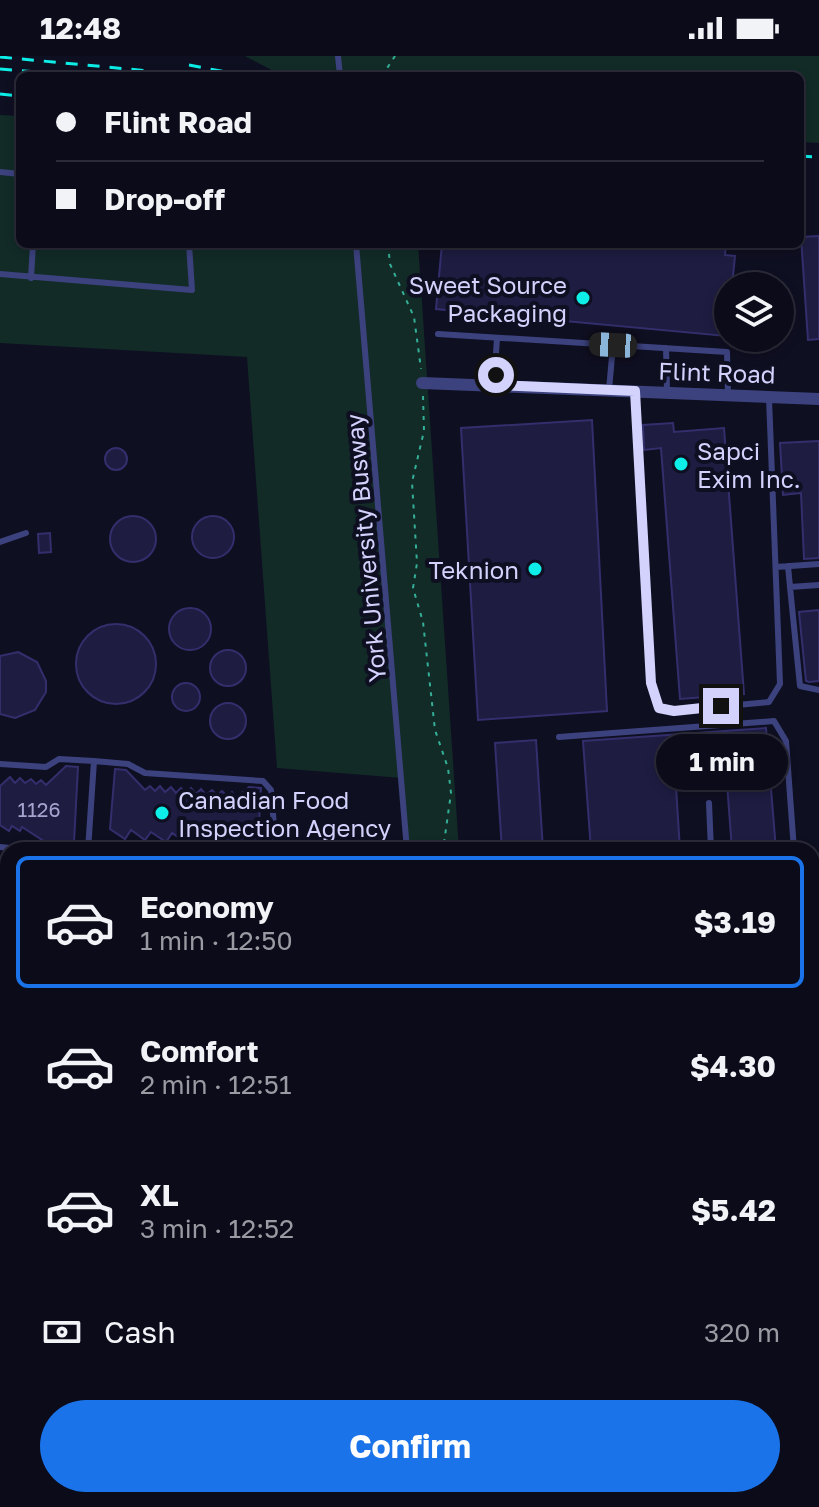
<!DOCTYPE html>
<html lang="en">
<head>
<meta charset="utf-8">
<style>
  body { margin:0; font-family:"Golos Text",sans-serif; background:#191927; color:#f1f3f6; height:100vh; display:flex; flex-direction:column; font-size:30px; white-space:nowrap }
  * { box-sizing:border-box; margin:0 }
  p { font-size:26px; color:#9a9ba2 }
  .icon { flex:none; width:44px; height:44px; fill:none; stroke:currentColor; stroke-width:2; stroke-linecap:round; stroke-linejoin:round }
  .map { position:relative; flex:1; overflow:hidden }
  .sheet { position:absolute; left:0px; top:786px; width:820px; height:666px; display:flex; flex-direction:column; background:#0b0b1a; border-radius:24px 24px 0 0; box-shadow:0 4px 12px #0003,0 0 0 2px #2b2b39 }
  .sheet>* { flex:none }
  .top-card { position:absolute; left:16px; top:16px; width:788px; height:176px; border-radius:12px; box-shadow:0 4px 12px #0003,0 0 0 2px #2b2b39; display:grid; align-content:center; height:176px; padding:0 40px; background:#0b0b1a }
  .buttons { position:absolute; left:714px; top:216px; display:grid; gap:16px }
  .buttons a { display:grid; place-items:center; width:80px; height:80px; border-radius:50%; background:#0b0b1a; box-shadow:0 4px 12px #0003,0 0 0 2px #2b2b39; font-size:40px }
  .end { position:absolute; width:36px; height:36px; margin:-18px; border:10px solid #d2d2fd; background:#111; box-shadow:0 0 0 4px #111 }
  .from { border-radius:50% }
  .bubble { position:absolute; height:56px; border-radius:28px; background:#0b0b1a; box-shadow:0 4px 12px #0003,0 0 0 2px #2b2b39; font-size:26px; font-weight:700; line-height:56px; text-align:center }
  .car { position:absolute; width:24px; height:48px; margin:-24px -12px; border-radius:10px; box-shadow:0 0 6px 2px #0007; background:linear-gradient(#222 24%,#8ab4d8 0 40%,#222 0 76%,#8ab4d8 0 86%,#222 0) }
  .top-card b { display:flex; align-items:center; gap:28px; height:76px; font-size:30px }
  .top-card b+b { border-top:2px solid #2b2b39 }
  .top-card i { width:20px; height:20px; background:#f1f3f6 }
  ul { padding:14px 0 0; list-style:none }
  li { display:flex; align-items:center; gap:24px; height:132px; margin:0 16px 12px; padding:0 24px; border:4px solid transparent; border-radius:12px }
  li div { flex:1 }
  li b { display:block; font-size:30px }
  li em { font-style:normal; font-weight:700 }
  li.active { border-color:#1a73e8 }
  li>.icon { width:72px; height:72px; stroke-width:1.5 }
  .pay { display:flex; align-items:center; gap:20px; height:88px; padding:0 40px; font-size:30px }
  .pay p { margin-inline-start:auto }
  .action { display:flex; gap:16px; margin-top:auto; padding:16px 40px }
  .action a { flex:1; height:92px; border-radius:48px; background:#1a73e8; color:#fff; font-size:32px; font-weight:700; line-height:92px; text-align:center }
  .status { display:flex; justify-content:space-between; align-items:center; height:56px; padding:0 40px; background:#0b0b1a; direction:ltr }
  .status svg { height:22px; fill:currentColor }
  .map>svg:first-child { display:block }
</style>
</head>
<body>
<div class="status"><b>12:48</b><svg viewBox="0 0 49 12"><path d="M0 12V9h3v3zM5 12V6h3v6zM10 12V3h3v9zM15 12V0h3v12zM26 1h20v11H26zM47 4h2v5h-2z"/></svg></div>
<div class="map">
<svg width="819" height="1451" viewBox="0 0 819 1451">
  <rect width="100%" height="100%" fill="#0f0f22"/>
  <path fill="#122b27" d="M245,0H819V87L800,86V20H283Z
    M0,59L20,60V188H418L459,794H407L402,722L277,712L247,301L0,287Z
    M403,1444H506V1451H403Z"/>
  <path fill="#1e1c41" stroke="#332f6c" stroke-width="2" d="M819,180V283L808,284L801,181Z
    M442,188H726L725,199L735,200L732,230H728L726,280L436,253Z
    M592,364L607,655L478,664L461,372Z
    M673,367L674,376L724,372L744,638L680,643L661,392L644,394L643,369Z
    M819,385V502L804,503L801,437L783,439L780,387Z
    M105 403a11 11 0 1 1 22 0a11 11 0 1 1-22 0Z
    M110 483a23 23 0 1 1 46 0a23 23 0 1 1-46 0Z
    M192 481a21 21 0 1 1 42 0a21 21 0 1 1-42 0Z
    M50,477L51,496L39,497L38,478Z
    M169 573a21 21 0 1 1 42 0a21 21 0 1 1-42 0Z
    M819,554V625L809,626L806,625L799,556Z
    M76 608a40 40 0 1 1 80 0a40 40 0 1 1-80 0Z
    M210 612a18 18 0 1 1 36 0a18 18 0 1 1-36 0Z
    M18,596L37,606L46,625V636L35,654L15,662L0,658V600Z
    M172 641a14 14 0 1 1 28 0a14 14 0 1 1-28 0Z
    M210 665a18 18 0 1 1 36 0a18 18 0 1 1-36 0Z
    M766,672L776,794H732L727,727L676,731L680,794H591L583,685Z
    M536,684L543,794H502L495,687Z
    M66,710L78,711L74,786L63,792L53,791L22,771L20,775L12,770L9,775L0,769V730L10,721L15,727L20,722L25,727L31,723L36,728L41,724L46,729Z
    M115,713L126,714L145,734L150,730L155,735L160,730L165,736L171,731L176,737L181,732L186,737L191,732L196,738L201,733L206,739L212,734L217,739L222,735L227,740L232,736L237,741L249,731L261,732L259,768H267L266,794H210L191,781L187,787L172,777L166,786L151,776L145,784L131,774L125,783L110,773Z"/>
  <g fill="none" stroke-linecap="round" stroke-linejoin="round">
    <path stroke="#35ae97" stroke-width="2" stroke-dasharray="4 6" stroke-linecap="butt" d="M382,20L395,0
      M388,188L390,208L414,261L421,313
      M423,340L424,375L412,426L417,507L413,532L423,566L435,674L448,712L451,737L443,794
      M498,1444L501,1451"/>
    <path stroke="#3c427e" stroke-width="6" d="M338,0L340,20
      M0,116L20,118
      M356,188L407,794
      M0,218L192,234L189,188
      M31,222L33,188
      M438,278L727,296L728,339
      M666,292L667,336
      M494,329L497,282
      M609,334L613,289
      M635,335L651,627L659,652L674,655L769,646L780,628L769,342
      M0,486L26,477
      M788,510L790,531L819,529
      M776,511L819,508
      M790,531L800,630L819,634
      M559,681L774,665L786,685L794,794
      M94,705L128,708L145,717L263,725L271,734L276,794
      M0,708L46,711L59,703L94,705L88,794
      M709,747L711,794
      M0,791L30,794
      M0,922H8
      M0,952H8
      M0,1031L8,1032
      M456,1444L457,1451
      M682,1444L683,1451"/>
    <path stroke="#3c427e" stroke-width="12" d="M422,327L819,343
      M812,932L819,931
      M0,1368L8,1369
      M812,1386H819
      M644,1444V1451"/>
    <path stroke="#0ceee7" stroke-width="3" stroke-dasharray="12 10" stroke-linecap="butt" d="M0,1L202,20
      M189,9L247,20
      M0,13L85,20
      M0,38L20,40
      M800,100L819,101"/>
  </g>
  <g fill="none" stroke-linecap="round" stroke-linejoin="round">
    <path stroke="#d2d2fd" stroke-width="10" d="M496,319L494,329L635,335L651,627L659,652L674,655L721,650"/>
  </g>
  <g fill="#0ceee7" stroke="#0f0f22" stroke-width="3">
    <circle cx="583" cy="242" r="8"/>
    <circle cx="681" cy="408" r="8"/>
    <circle cx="535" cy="513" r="8"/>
    <circle cx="162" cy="757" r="8"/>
  </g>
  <g text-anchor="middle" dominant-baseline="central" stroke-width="8" stroke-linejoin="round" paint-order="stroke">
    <g font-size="20" fill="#a5a4ce">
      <text x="39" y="753">1126</text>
    </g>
    <g font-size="24" fill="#d2d2fd" stroke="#0f0f22" text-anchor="end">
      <text x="567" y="228">Sweet Source<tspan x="567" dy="28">Packaging</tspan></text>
      <text x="697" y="394" text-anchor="start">Sapci<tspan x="697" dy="28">Exim Inc.</tspan></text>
      <text x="519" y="513">Teknion</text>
      <text x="178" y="743" text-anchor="start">Canadian Food<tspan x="178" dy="28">Inspection Agency</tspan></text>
    </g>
    <g font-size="24" fill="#d2d2fd" stroke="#0f0f22">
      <text transform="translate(717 316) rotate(2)">Flint Road</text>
      <text transform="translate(365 492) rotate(-95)">York University Busway</text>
    </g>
  </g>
</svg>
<div class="buttons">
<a><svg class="icon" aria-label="layers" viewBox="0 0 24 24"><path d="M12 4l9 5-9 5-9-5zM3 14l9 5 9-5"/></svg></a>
</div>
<i class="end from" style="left:496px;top:319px"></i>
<i class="end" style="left:721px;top:650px"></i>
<div class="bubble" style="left:656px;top:678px;width:132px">1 min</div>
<i class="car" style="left:613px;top:289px;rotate:273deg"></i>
<div class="top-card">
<b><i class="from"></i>Flint Road</b>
<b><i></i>Drop-off</b>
</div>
<section class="sheet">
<ul>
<li class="active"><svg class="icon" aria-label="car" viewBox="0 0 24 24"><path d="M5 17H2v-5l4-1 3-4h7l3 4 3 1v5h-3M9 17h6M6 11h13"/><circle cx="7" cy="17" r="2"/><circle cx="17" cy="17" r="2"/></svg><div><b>Economy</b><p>1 min · 12:50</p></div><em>$3.19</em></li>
<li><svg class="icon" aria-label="car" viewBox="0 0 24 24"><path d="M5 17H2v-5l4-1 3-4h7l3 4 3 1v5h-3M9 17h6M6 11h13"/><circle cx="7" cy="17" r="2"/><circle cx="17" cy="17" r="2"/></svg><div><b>Comfort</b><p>2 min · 12:51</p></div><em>$4.30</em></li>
<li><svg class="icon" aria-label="car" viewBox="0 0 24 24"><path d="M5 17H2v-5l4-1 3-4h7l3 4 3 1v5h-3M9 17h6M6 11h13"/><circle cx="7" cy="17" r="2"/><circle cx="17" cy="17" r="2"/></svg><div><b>XL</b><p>3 min · 12:52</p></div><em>$5.42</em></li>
</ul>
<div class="pay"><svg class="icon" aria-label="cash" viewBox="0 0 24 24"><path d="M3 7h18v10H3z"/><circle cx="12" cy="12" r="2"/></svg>Cash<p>320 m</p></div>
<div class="action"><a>Confirm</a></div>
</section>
</div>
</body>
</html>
